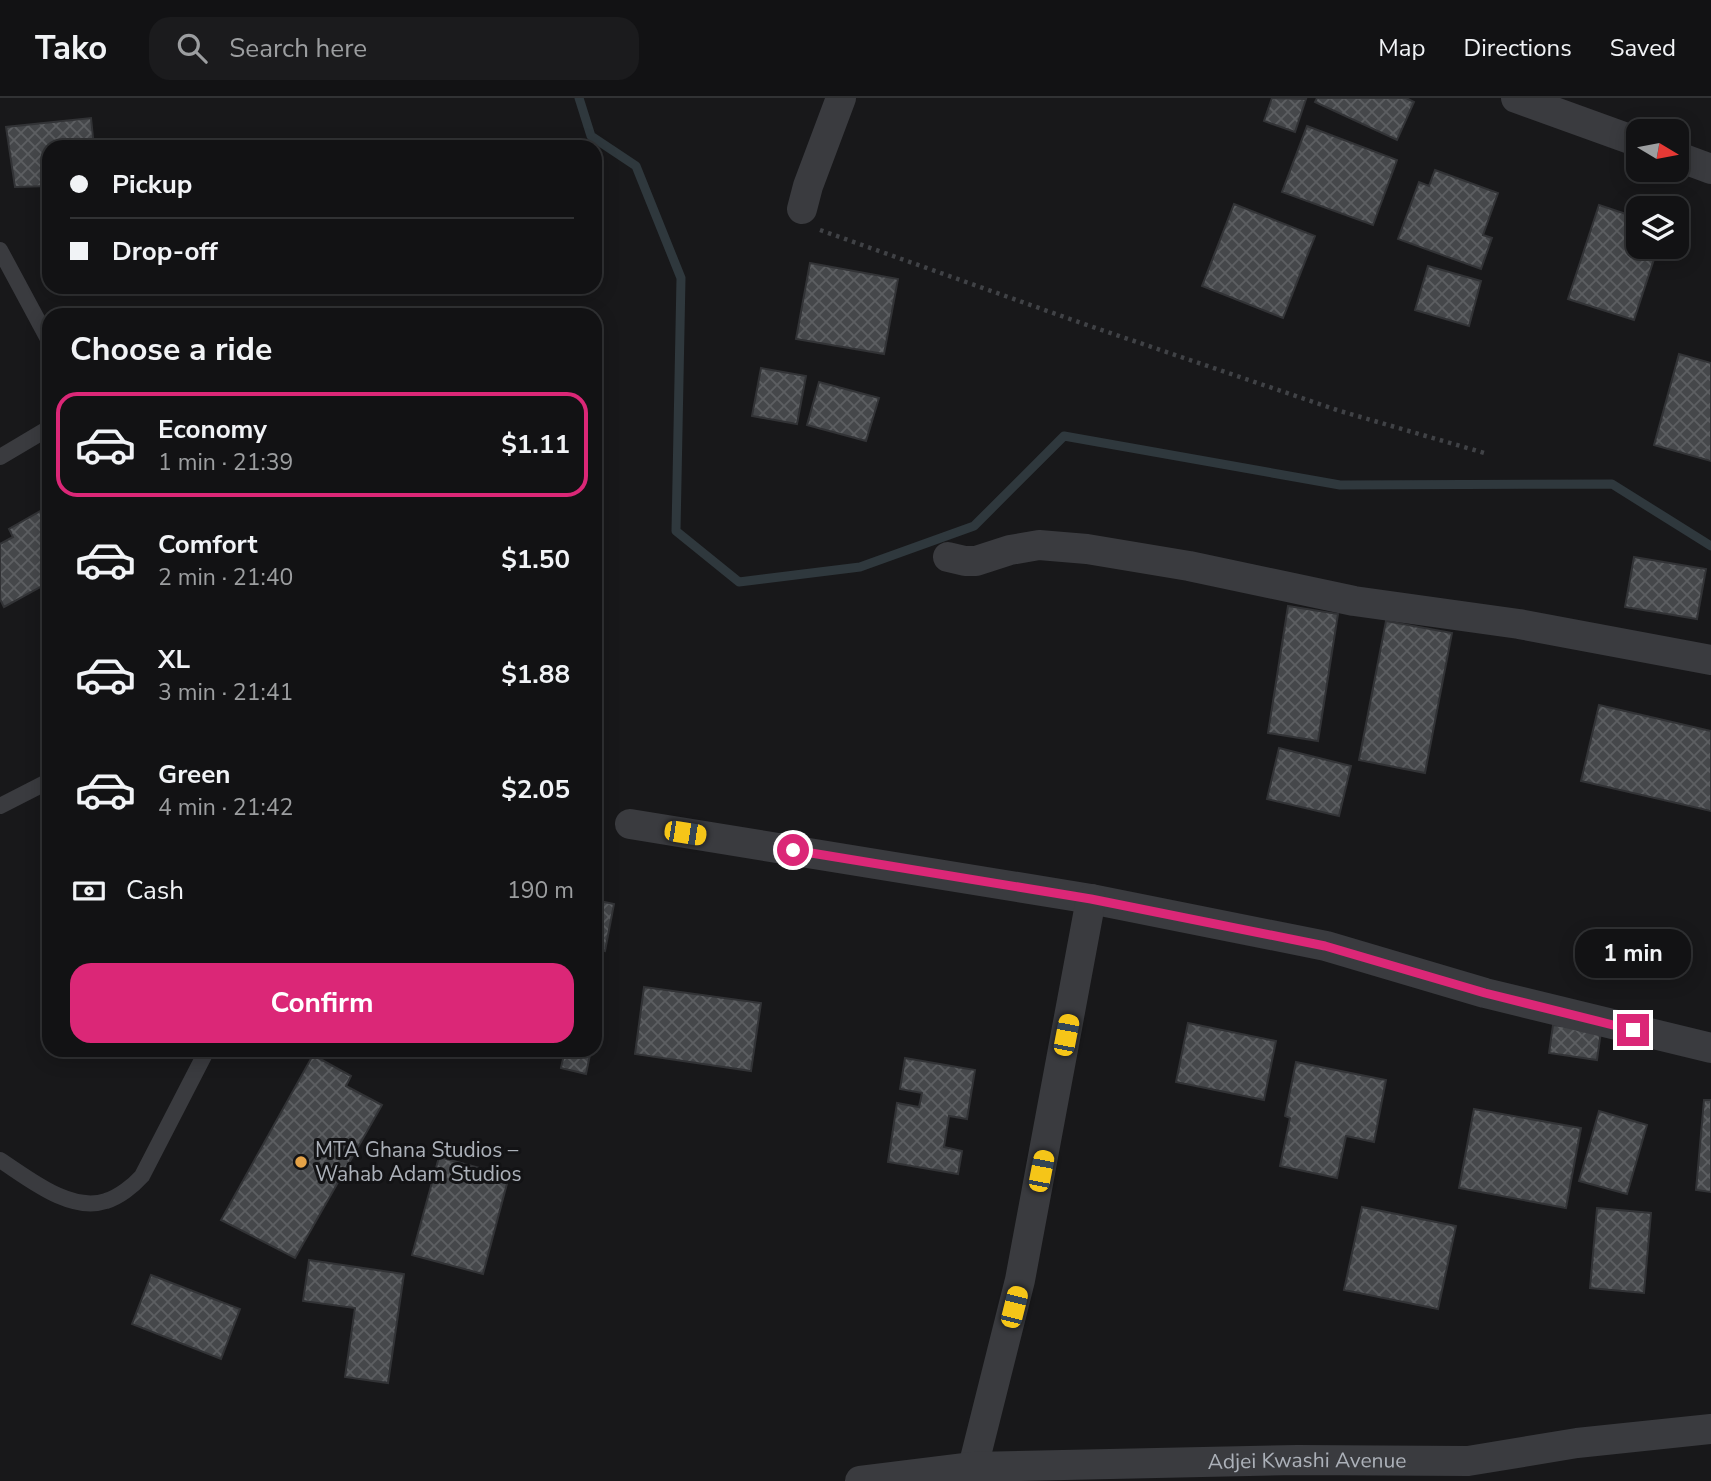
<!DOCTYPE html>
<html lang="en">
<head>
<meta charset="utf-8">
<style>
  body { margin:0; font-family:"Nunito Sans",sans-serif; background:#1b1b1d; color:#f1f3f6; height:100vh; display:flex; flex-direction:column; font-size:26px; white-space:nowrap }
  * { box-sizing:border-box; margin:0 }
  p { font-size:23px; color:#9c9ea0 }
  .icon { flex:none; width:38px; height:38px; fill:none; stroke:currentColor; stroke-width:2; stroke-linecap:round; stroke-linejoin:round }
  .map { position:relative; flex:1; overflow:hidden }
  .side { position:absolute; left:42px; top:210px; width:560px; height:749px; display:flex; flex-direction:column; background:#121214; border-radius:21px; box-shadow:0 4px 18px #0003,0 0 0 2px #313234 }
  .side>* { flex:none }
  .banner { position:absolute; left:42px; top:42px; width:560px; height:154px; border-radius:21px; box-shadow:0 4px 18px #0003,0 0 0 2px #313234; display:grid; align-content:center; height:154px; padding:0 28px; background:#121214 }
  .needle { width:46px; rotate:100deg }
  .tools { position:absolute; left:1626px; top:21px; display:grid; gap:14px }
  .tools a { display:grid; place-items:center; width:63px; height:63px; border-radius:14px; background:#121214; box-shadow:0 4px 18px #0003,0 0 0 2px #313234; font-size:35px }
  .end { position:absolute; width:32px; height:32px; margin:-16px; border:9px solid #db2777; background:#fff; box-shadow:0 0 0 4px #fff }
  .from { border-radius:50% }
  .bubble { position:absolute; height:49px; border-radius:21px; background:#121214; box-shadow:0 4px 18px #0003,0 0 0 2px #313234; font-size:23px; font-weight:700; line-height:49px; text-align:center }
  .car { position:absolute; width:21px; height:42px; margin:-21px -10px; border-radius:9px; box-shadow:0 0 5px 2px #0007; background:linear-gradient(#f5c518 24%,#345 0 40%,#f5c518 0 76%,#345 0 86%,#f5c518 0) }
  .banner b { display:flex; align-items:center; gap:24px; height:66px; font-size:26px }
  .banner b+b { border-top:2px solid #313234 }
  .banner i { width:18px; height:18px; background:#f1f3f6 }
  ul { padding:0; list-style:none }
  li { display:flex; align-items:center; gap:21px; height:105px; margin:0 14px 10px; padding:0 14px; border:4px solid transparent; border-radius:21px }
  li div { flex:1 }
  li b { display:block; font-size:26px }
  li em { font-style:normal; font-weight:700 }
  li.current { border-color:#db2777 }
  li>.icon { width:63px; height:63px; stroke-width:1.5 }
  h2 { padding:0 28px; font-size:32px; line-height:84px }
  .pay { display:flex; align-items:center; gap:18px; height:77px; padding:0 28px; font-size:26px }
  .pay p { margin-inline-start:auto }
  .primary-button { display:flex; gap:14px; margin-top:auto; padding:14px 28px }
  .primary-button a { flex:1; height:80px; border-radius:21px; background:#db2777; color:#fff; font-size:28px; font-weight:700; line-height:80px; text-align:center }
  header { display:flex; align-items:center; gap:42px; box-sizing:border-box; height:98px; padding:0 35px; background:#121214; border-bottom:2px solid #313234 }
  header strong { font-size:33px }
  nav { display:flex; gap:38px; margin-inline-start:auto; font-size:24px }
  .search { width:490px; height:63px; background:#1b1b1d; display:flex; align-items:center; gap:18px; box-sizing:border-box; padding:0 24px; border-radius:21px; color:#9c9ea0; font-size:26px }
  .map>svg:first-child { display:block }
</style>
</head>
<body>
<header>
<strong>Tako</strong>
<div class="search"><svg class="icon" aria-label="search" viewBox="0 0 24 24"><circle cx="10" cy="10" r="6"/><path d="M15 15l6 6"/></svg>Search here</div>
<nav><a>Map</a><a>Directions</a><a>Saved</a></nav>
</header>
<div class="map">
<svg width="1711" height="1383" viewBox="0 0 1711 1383">
  <defs>
    <pattern id="building-cross-hatch" width="8" height="8" patternUnits="userSpaceOnUse" patternTransform="scale(1.75)"><rect width="8" height="8" fill="#45474a"/><path d="M0 0l8 8M0 8l8-8" fill="none" stroke="#5d5f62"/></pattern>
  </defs>
  <rect width="100%" height="100%" fill="#18181a"/>
  <g fill="none" stroke-linecap="round" stroke-linejoin="round">
    <path stroke="#2f383d" stroke-width="9" d="M579,0L591,38L636,68L681,180L676,433L739,484L860,469L974,428L1064,338L1340,387L1612,386L1711,448"/>
  </g>
  <path fill="url(#building-cross-hatch)" stroke="#323336" stroke-width="2" d="M1272,0L1306,1L1295,34L1264,23Z
    M1317,0H1406L1414,4L1397,42L1315,4Z
    M91,20L94,49H49V88L15,89L6,29Z
    M1307,28L1397,62L1373,127L1282,94Z
    M1435,72L1498,95L1483,137L1492,140L1481,171L1398,141L1419,84L1429,88Z
    M1234,106L1315,138L1283,220L1202,188Z
    M1599,107L1638,120V149H1658L1634,222L1568,201Z
    M810,165L898,181L884,256L796,241Z
    M1428,168L1481,183L1469,228L1415,212Z
    M1679,256L1711,265V363L1654,347Z
    M761,270L806,278L797,326L752,318Z
    M819,284L879,300L866,343L807,327Z
    M49,408V501L42,488L4,509L0,501V446L13,439L9,431Z
    M1634,459L1706,471L1697,521L1625,509Z
    M1288,508L1338,516L1318,643L1268,635Z
    M1386,523L1452,535L1425,675L1359,662Z
    M1599,607L1711,633V713L1581,683Z
    M1279,650L1351,668L1339,718L1267,701Z
    M595,802L614,806L605,853L595,851Z
    M644,889L761,905L751,973L635,956Z
    M1188,925L1276,943L1264,1002L1176,984Z
    M1553,927L1601,933L1597,962L1549,955Z
    M565,952H591L586,976L561,970Z
    M313,957L351,978L346,988L382,1007L295,1160L221,1122Z
    M905,960L975,972L967,1021L949,1018L944,1049L962,1053L958,1076L888,1064L897,1005L919,1009L922,995L900,991Z
    M1296,964L1386,982L1374,1044L1346,1038L1337,1080L1280,1068L1290,1020L1285,1018Z
    M1704,1002H1711V1094L1696,1092Z
    M1474,1011L1581,1030L1566,1110L1459,1090Z
    M1599,1013L1647,1027L1627,1096L1579,1083Z
    M439,1059L509,1078L483,1176L412,1157Z
    M1362,1109L1456,1128L1438,1211L1344,1192Z
    M1597,1110L1651,1115L1644,1195L1590,1190Z
    M309,1162L404,1176L388,1285L345,1279L355,1210L303,1203Z
    M151,1177L240,1211L221,1261L132,1226Z"/>
  <g fill="none" stroke-linecap="round" stroke-linejoin="round">
    <path stroke="#404246" stroke-width="4.5" stroke-dasharray="3.5 5" stroke-linecap="butt" d="M820,132L1084,226L1340,313L1488,356"/>
    <path stroke="#3a3b3f" stroke-width="16" d="M0,152L49,243
      M0,359L49,330
      M0,708L49,683
      M0,1062C28,1080 70,1115 106,1103C119,1099 133,1088 142,1078L207,952"/>
    <g stroke="#3a3b3f" stroke-width="30">
      <path d="M1516,0L1638,44"/>
      <path d="M1676,58L1711,71"/>
      <path d="M802,111L808,88L841,0"/>
      <path d="M948,459L965,463H976L1010,452L1039,447L1087,451L1189,468L1354,503L1519,526L1711,562"/>
      <path d="M630,726L1091,801L1326,848L1485,895L1711,950"/>
      <path d="M973,1369L1020,1182L1091,801"/>
      <path id="s1" d="M860,1383L973,1369L1297,1362L1468,1363L1577,1345L1711,1331"/>
    </g>
  </g>
  <g fill="none" stroke-linecap="round" stroke-linejoin="round">
    <path stroke="#db2777" stroke-width="9" d="M793,752L1091,801L1325,848L1485,895L1633,932"/>
  </g>
  <circle fill="#e4a247" stroke="#131315" stroke-width="2.5" cx="301" cy="1064" r="7"/>
  <g text-anchor="middle" dominant-baseline="central" stroke-width="6" stroke-linejoin="round" paint-order="stroke">
    <g font-size="21" fill="#acb1b9" stroke="#131315" text-anchor="start">
      <text x="315" y="1052">MTA Ghana Studios –<tspan x="315" dy="24">Wahab Adam Studios</tspan></text>
    </g>
    <g font-size="21" fill="#acb1b9" stroke="#131315">
      <text stroke="none"><textPath href="#s1" startOffset="448">Adjei Kwashi Avenue</textPath></text>
    </g>
  </g>
</svg>
<div class="tools">
<a><svg class="needle" viewBox="-14 -14 28 28"><path d="M0-13l5 13h-10z" fill="#e53935"/><path d="M0 13l5-13h-10z" fill="#9c9ea0"/></svg></a>
<a><svg class="icon" aria-label="layers" viewBox="0 0 24 24"><path d="M12 4l9 5-9 5-9-5zM3 14l9 5 9-5"/></svg></a>
</div>
<i class="end from" style="left:793px;top:752px"></i>
<i class="end" style="left:1633px;top:932px"></i>
<div class="bubble" style="left:1575px;top:831px;width:116px">1 min</div>
<i class="car" style="left:685px;top:735px;rotate:99deg"></i>
<i class="car" style="left:1066px;top:937px;rotate:11deg"></i>
<i class="car" style="left:1041px;top:1073px;rotate:11deg"></i>
<i class="car" style="left:1014px;top:1209px;rotate:14deg"></i>
<div class="banner">
<b><i class="from"></i>Pickup</b>
<b><i></i>Drop-off</b>
</div>
<section class="side">
<h2>Choose a ride</h2>
<ul>
<li class="current"><svg class="icon" aria-label="car" viewBox="0 0 24 24"><path d="M5 17H2v-5l4-1 3-4h7l3 4 3 1v5h-3M9 17h6M6 11h13"/><circle cx="7" cy="17" r="2"/><circle cx="17" cy="17" r="2"/></svg><div><b>Economy</b><p>1 min · 21:39</p></div><em>$1.11</em></li>
<li><svg class="icon" aria-label="car" viewBox="0 0 24 24"><path d="M5 17H2v-5l4-1 3-4h7l3 4 3 1v5h-3M9 17h6M6 11h13"/><circle cx="7" cy="17" r="2"/><circle cx="17" cy="17" r="2"/></svg><div><b>Comfort</b><p>2 min · 21:40</p></div><em>$1.50</em></li>
<li><svg class="icon" aria-label="car" viewBox="0 0 24 24"><path d="M5 17H2v-5l4-1 3-4h7l3 4 3 1v5h-3M9 17h6M6 11h13"/><circle cx="7" cy="17" r="2"/><circle cx="17" cy="17" r="2"/></svg><div><b>XL</b><p>3 min · 21:41</p></div><em>$1.88</em></li>
<li><svg class="icon" aria-label="car" viewBox="0 0 24 24"><path d="M5 17H2v-5l4-1 3-4h7l3 4 3 1v5h-3M9 17h6M6 11h13"/><circle cx="7" cy="17" r="2"/><circle cx="17" cy="17" r="2"/></svg><div><b>Green</b><p>4 min · 21:42</p></div><em>$2.05</em></li>
</ul>
<div class="pay"><svg class="icon" aria-label="cash" viewBox="0 0 24 24"><path d="M3 7h18v10H3z"/><circle cx="12" cy="12" r="2"/></svg>Cash<p>190 m</p></div>
<div class="primary-button"><a>Confirm</a></div>
</section>
</div>
</body>
</html>
